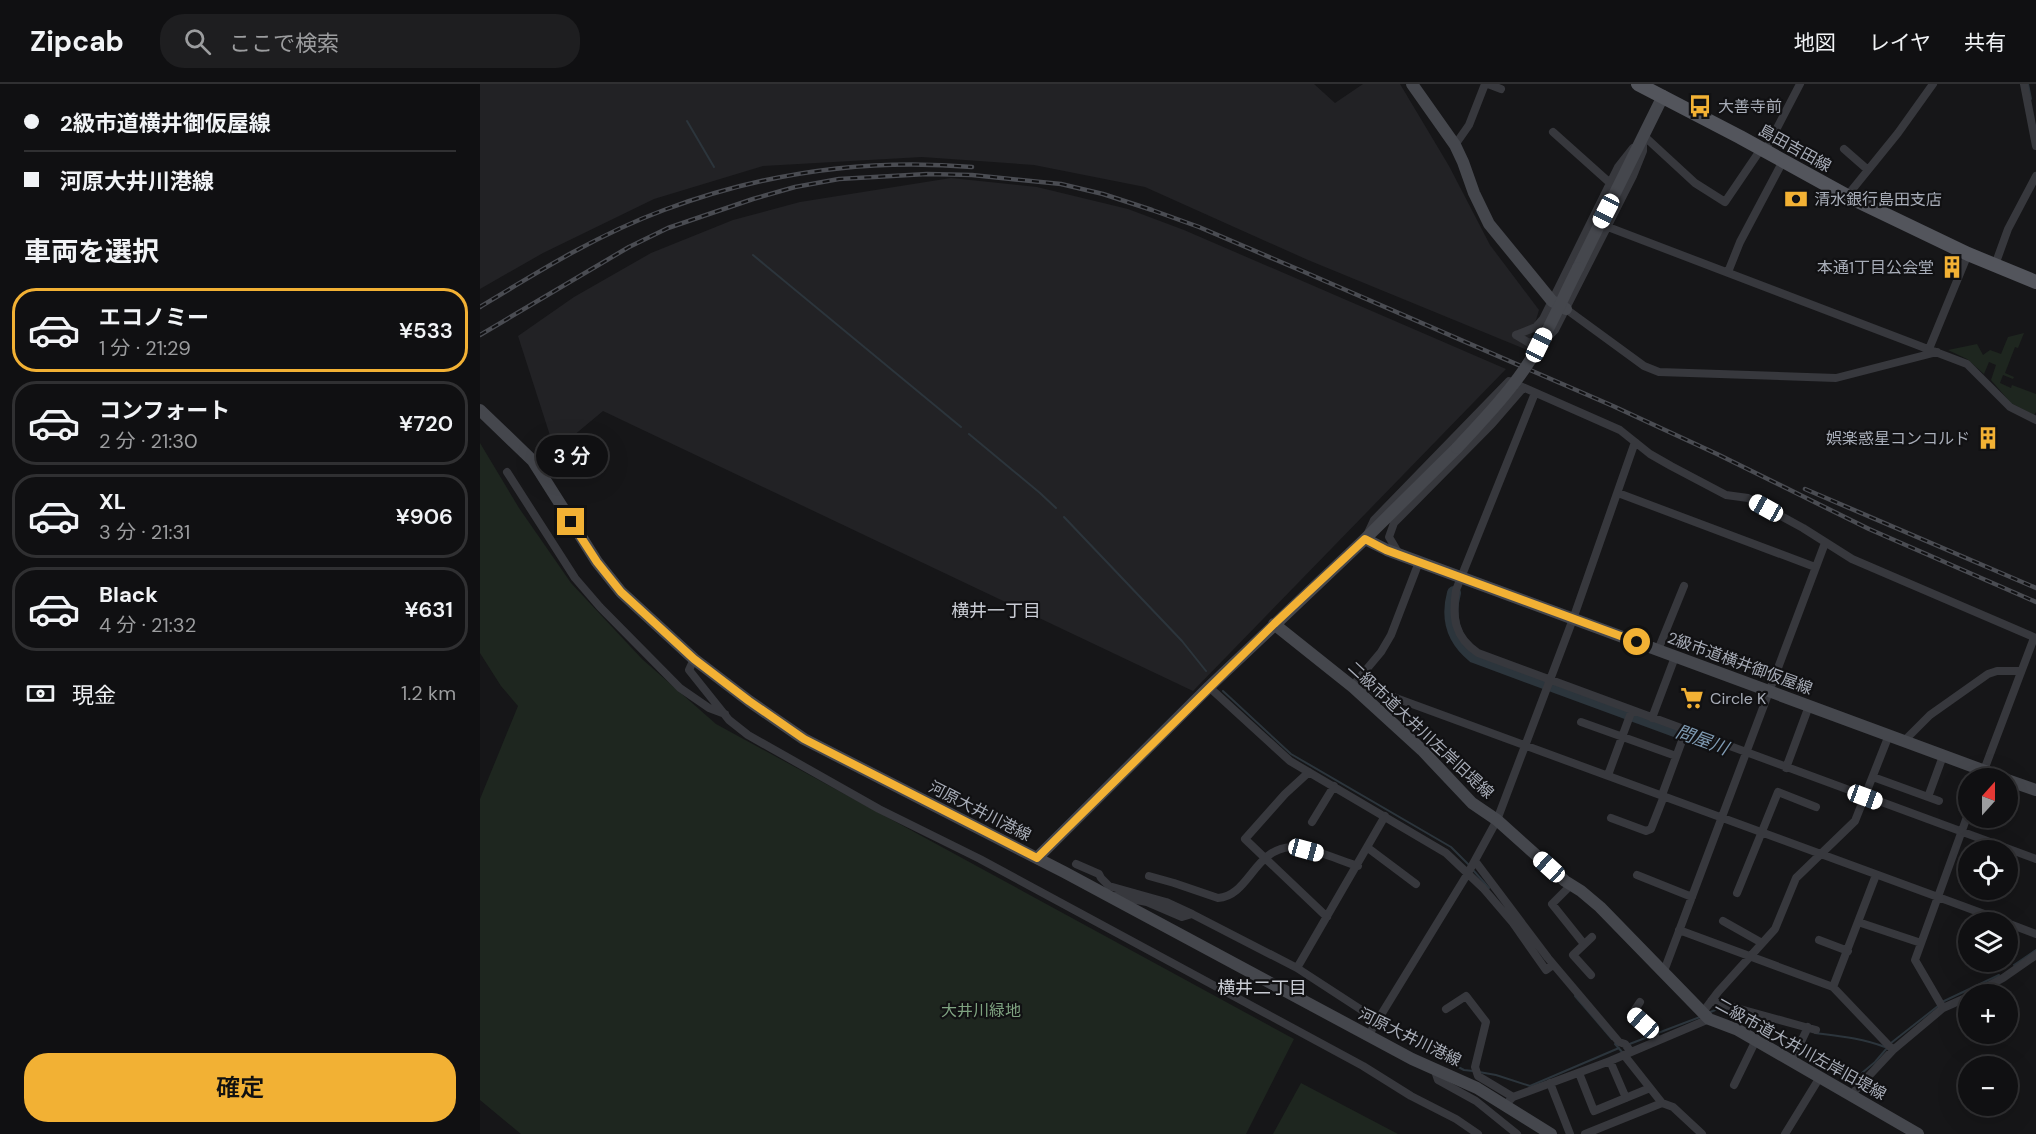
<!DOCTYPE html>
<html lang="ja">
<head>
<meta charset="utf-8">
<style>
  body { margin:0; font-family:"DM Sans","Noto Sans JP",sans-serif; background:#1e1e20; color:#f1f3f6; height:100vh; display:flex; flex-direction:column; font-size:22px; white-space:nowrap }
  * { box-sizing:border-box; margin:0 }
  p { font-size:20px; color:#9c9d9f }
  .icon { flex:none; width:33px; height:33px; fill:none; stroke:currentColor; stroke-width:2; stroke-linecap:round; stroke-linejoin:round }
  .map { position:relative; flex:1; overflow:hidden }
  .side { display:flex; flex-direction:column; background:#101012; width:480px }
  .side>* { flex:none }
  .banner { display:grid; align-content:center; height:132px; padding:0 24px; background:#101012 }
  .needle { width:39px; rotate:21deg }
  .buttons { position:absolute; left:1478px; top:684px; display:grid; gap:12px }
  .buttons a { display:grid; place-items:center; width:60px; height:60px; border-radius:50%; background:#101012; box-shadow:0 6px 24px #0002,0 0 0 2px #303032; font-size:30px }
  .end { position:absolute; width:27px; height:27px; margin:-14px; border:8px solid #f2b134; background:#111; box-shadow:0 0 0 3px #111 }
  .from { border-radius:50% }
  .bubble { position:absolute; height:42px; border-radius:21px; background:#101012; box-shadow:0 6px 24px #0002,0 0 0 2px #303032; font-size:20px; font-weight:600; line-height:42px; text-align:center }
  .car { position:absolute; width:18px; height:36px; margin:-18px -9px; border-radius:8px; box-shadow:0 0 4px 2px #0007; background:linear-gradient(#fff 24%,#345 0 40%,#fff 0 76%,#345 0 86%,#fff 0) }
  .banner b { display:flex; align-items:center; gap:21px; height:57px; font-size:22px }
  .banner b+b { border-top:2px solid #303032 }
  .banner i { width:15px; height:15px; background:#f1f3f6 }
  ul { padding:0; list-style:none }
  li { display:flex; align-items:center; gap:18px; height:84px; margin:0 12px 9px; padding:0 12px; border:3px solid #303032; border-radius:24px }
  li div { flex:1 }
  li b { display:block; font-size:22px }
  li em { font-style:normal; font-weight:600 }
  li.active { border-color:#f2b134 }
  li>.icon { width:54px; height:54px; stroke-width:1.5 }
  h2 { padding:0 24px; font-size:27px; line-height:72px }
  .pay { display:flex; align-items:center; gap:15px; height:66px; padding:0 24px; font-size:22px }
  .pay p { margin-inline-start:auto }
  .primary-button { display:flex; gap:12px; margin-top:auto; padding:12px 24px }
  .primary-button a { flex:1; height:69px; border-radius:24px; background:#f2b134; color:#111; font-size:24px; font-weight:600; line-height:69px; text-align:center }
  header { display:flex; align-items:center; gap:36px; box-sizing:border-box; height:84px; padding:0 30px; background:#101012; border-bottom:2px solid #303032 }
  header strong { font-size:28px }
  nav { display:flex; gap:33px; margin-inline-start:auto; font-size:21px }
  .search { width:420px; height:54px; background:#1e1e20; display:flex; align-items:center; gap:15px; box-sizing:border-box; padding:0 21px; border-radius:24px; color:#9c9d9f; font-size:22px }
  main { display:flex; flex:1; min-height:0 }
  .map>svg:first-child { display:block }
</style>
</head>
<body>
<header>
<strong>Zipcab</strong>
<div class="search"><svg class="icon" aria-label="search" viewBox="0 0 24 24"><circle cx="10" cy="10" r="6"/><path d="M15 15l6 6"/></svg>ここで検索</div>
<nav><a>地図</a><a>レイヤ</a><a>共有</a></nav>
</header>
<main>
<section class="side">
<div class="banner">
<b><i class="from"></i>2級市道横井御仮屋線</b>
<b><i></i>河原大井川港線</b>
</div>
<h2>車両を選択</h2>
<ul>
<li class="active"><svg class="icon" aria-label="car" viewBox="0 0 24 24"><path d="M5 17H2v-5l4-1 3-4h7l3 4 3 1v5h-3M9 17h6M6 11h13"/><circle cx="7" cy="17" r="2"/><circle cx="17" cy="17" r="2"/></svg><div><b>エコノミー</b><p>1 分 · 21:29</p></div><em>¥533</em></li>
<li><svg class="icon" aria-label="car" viewBox="0 0 24 24"><path d="M5 17H2v-5l4-1 3-4h7l3 4 3 1v5h-3M9 17h6M6 11h13"/><circle cx="7" cy="17" r="2"/><circle cx="17" cy="17" r="2"/></svg><div><b>コンフォート</b><p>2 分 · 21:30</p></div><em>¥720</em></li>
<li><svg class="icon" aria-label="car" viewBox="0 0 24 24"><path d="M5 17H2v-5l4-1 3-4h7l3 4 3 1v5h-3M9 17h6M6 11h13"/><circle cx="7" cy="17" r="2"/><circle cx="17" cy="17" r="2"/></svg><div><b>XL</b><p>3 分 · 21:31</p></div><em>¥906</em></li>
<li><svg class="icon" aria-label="car" viewBox="0 0 24 24"><path d="M5 17H2v-5l4-1 3-4h7l3 4 3 1v5h-3M9 17h6M6 11h13"/><circle cx="7" cy="17" r="2"/><circle cx="17" cy="17" r="2"/></svg><div><b>Black</b><p>4 分 · 21:32</p></div><em>¥631</em></li>
</ul>
<div class="pay"><svg class="icon" aria-label="cash" viewBox="0 0 24 24"><path d="M3 7h18v10H3z"/><circle cx="12" cy="12" r="2"/></svg>現金<p>1.2 km</p></div>
<div class="primary-button"><a>確定</a></div>
</section>
<div class="map">
<svg width="1556" height="1050" viewBox="0 0 1556 1050">
  <rect width="100%" height="100%" fill="#161618"/>
  <path fill="#222225" d="M0,0H834L855,19L883,0H920L969,82L1010,161L1059,226L1047,266L828,176L665,103L554,81L442,73L283,82L174,115L63,169L0,205Z
    M471,94L557,103L648,125L704,146L1026,285L713,607L123,327L75,367L38,252L94,213L171,169L253,136L320,118Z"/>
  <path fill="#1e261f" d="M1544,249L1538,264L1535,263L1525,289L1534,293L1533,295L1523,291L1520,299L1531,304L1532,301L1556,310V328L1554,331L1531,319L1511,296L1516,281L1509,278L1504,290L1487,275L1468,266L1497,260L1503,271L1510,266L1521,270L1528,253Z
    M0,359L39,424L91,499L162,575L236,640L814,955L766,1050H41L0,1016V715L38,622L21,602L0,569Z
    M821,999L918,1050H793Z"/>
  <g fill="none" stroke-linecap="round" stroke-linejoin="round">
    <path stroke="#2c353c" stroke-width="2" d="M1548,0L1551,15
      M207,37L234,83
      M273,171L481,343
      M489,350L560,409L576,424
      M584,433L702,557L726,587
      M743,607L811,670L971,763L989,781
      M993,786L1009,804
      M1534,881L1556,866
      M1095,912L1132,955
      M1462,918L1519,891
      M1228,929L1240,924L1246,925
      M1178,949L1220,933
      M1335,949C1359,952 1382,954 1405,963
      M1411,959L1458,922
      M1135,960L1143,969
      M1147,961L1173,951
      M955,971L984,986L993,987
      M999,988L1016,991L1050,1002L1139,964
      M1370,999L1395,978L1407,964"/>
    <path stroke="#2c353c" stroke-width="14" d="M974,509C967,535 974,556 994,572L1230,659"/>
    <path stroke="#37383d" stroke-width="8" d="M1008,0L1021,5
      M1544,0L1556,62
      M1073,48L1130,99
      M1164,52L1215,99L1245,118L1281,65
      M975,61L989,41L1005,0
      M1364,65L1388,86
      M1285,67L1320,0
      M1367,112L1418,49L1453,0
      M1128,143L1487,280L1530,323L1556,336
      M1515,181L1528,145L1556,92
      M1248,188L1260,158L1303,77
      M1086,225L1164,282L1179,288L1356,294L1457,268
      M1036,251L1049,259L1070,251L1075,246L1153,92L1163,67V55
      M1036,251L1056,243L1063,235L1138,83L1153,64
      M1449,265L1488,170
      M1055,309L976,506C972,533 974,553 998,569L1556,775
      M27,388L95,494L120,523L200,604L229,624L245,630
      M1138,409L1335,483
      M888,449L894,436L1029,297L1140,346L1170,370L1191,382L1246,411L1268,414L1323,444L1372,475L1556,554
      M919,470L909,453L914,439L1012,340L1043,304
      M1178,566L1204,502
      M214,575L209,586L249,636L268,651L399,725L500,775L883,982L931,1012L976,1035L998,1050
      M875,599L901,568L911,551L939,478
      M729,603L810,677L966,769L1003,804L1033,839L1066,886L1073,881
      M873,603L875,599L1526,838
      M1172,634L1195,573
      M1101,638L1196,672
      M1424,657L1450,631L1508,590L1517,587H1541
      M1306,684L1329,622
      M829,688L805,710L765,755L847,833
      M1128,691L1152,626
      M1393,693L1459,717
      M1501,694L1554,554
      M1182,711L1206,646
      M1448,713L1463,672
      M1131,734L1166,747L1171,745L1184,712
      M832,738L854,702
      M888,764L936,800
      M995,777L1068,874L1139,958L1145,960L1151,968
      M596,780L619,790L621,794L629,802L686,818L712,830
      M1157,791L1212,813
      M669,792L694,799L738,814C769,812 774,765 811,763C830,763 859,776 878,782
      M1091,801L1072,820L1104,860
      M1257,809L1298,708L1336,723
      M636,812L667,818L702,833L712,830L817,884L897,936
      M1243,837L1282,859
      M1378,838L1441,859
      M1527,839L1556,850
      M1199,846L1353,903L1413,966
      M1339,856L1368,867
      M817,884L905,732
      M1184,887L1345,459
      M1111,891L1093,871L1112,853
      M1353,903L1396,791
      M1493,910L1523,894L1556,871
      M1231,917L1336,946
      M1160,918L1152,930L1174,949L1177,957
      M1463,924L1488,913
      M966,925L986,912L1006,938L995,983L998,992L1033,1013
      M1223,928L1238,908L1295,845L1316,794L1375,737L1409,651
      M888,952L988,789L1017,736L1093,535L1155,358
      M1144,971L1182,1019L1193,1023L1222,1050
      M1130,977L1146,1014
      M1312,977L1328,943
      M955,987L958,996L996,1017L1037,1050
      M1099,989L1114,1027L1170,1004
      M1070,999L1090,1050
      M1254,1001L1276,956
      M1371,1011L1413,966L1463,924L1435,876L1488,730
      M1025,1021L1033,1013L1130,977L1229,935
      M1105,1050L1182,1019
      M1305,1050L1340,993"/>
    <path stroke="#45474d" stroke-width="12" d="M932,0L975,61L983,78L994,109L1009,140L1072,217L1086,225
      M1098,184L1183,12
      M0,326L53,377L117,478L141,508L214,575L269,617L324,655L584,788L932,975L997,1004L1071,1050
      M885,455L907,466L1524,694
      M794,540L873,603L942,666L992,719L1017,736L1085,797L1101,807L1120,823L1229,935L1258,946L1438,1050
      M1527,696L1556,706
      M557,774L729,603L885,455L977,364"/>
    <path stroke="#53555c" stroke-width="14" d="M1158,0L1260,53L1367,112L1488,170L1556,198"/>
    <g stroke="#4a4c52" stroke-width="4.5">
      <path id="rail" d="M0,223C59,187 119,150 184,126C283,89 387,74 492,83
        M0,251L149,163L188,144L273,115L315,103L359,95L447,90L492,91L581,100L623,110L672,126L719,143L822,187L1133,322L1237,370L1389,445L1556,518
        M1325,405L1556,504"/>
    </g>
    <use href="#rail" stroke="#111113" stroke-width="2" stroke-dasharray="7" stroke-linecap="butt"/>
    <path stroke="#45474d" stroke-width="12" d="M977,364C998,341 1020,319 1038,294C1063,261 1079,221 1098,184"/>
  </g>
  <g fill="none" stroke-linecap="round" stroke-linejoin="round">
    <path stroke="#f2b134" stroke-width="8" d="M91,438L117,478L141,508L214,575L269,617L324,655L557,774L794,540L885,455L906,466L1157,558"/>
  </g>
  <defs>
    <g id="bus-bare" transform="scale(1.8)"><path d="M-5-6H5V4H4V6H2V4H-2V6H-4V4H-5ZM-3.5-4V0h7V-4ZM-3.5 1.2v1.5H-2V1.2ZM2 1.2v1.5H3.5V1.2Z" fill="#f2b134" stroke="#111113" stroke-width="2.5" paint-order="stroke"/></g>
    <g id="bank-bare" transform="scale(1.8)"><path d="M-6-4H6V4H-6ZM0-2.3a2.3 2.3 0 1 0 0 4.6a2.3 2.3 0 1 0 0-4.6Z" fill="#f2b134" stroke="#111113" stroke-width="2.5" paint-order="stroke"/></g>
    <g id="building-bare" transform="scale(1.8)"><path d="M-4-6H4V6H1V3H-1V6H-4ZM-2.5-4.3h1.7v1.8h-1.7ZM.8-4.3h1.7v1.8H.8ZM-2.5-1h1.7V.8h-1.7ZM.8-1h1.7V.8H.8Z" fill="#f2b134" stroke="#111113" stroke-width="2.5" paint-order="stroke"/></g>
    <g id="supermarket-bare" transform="scale(1.8)"><path d="M-6-5.5h2.5l.6 2H6L4.5 2H-2.5L-4.4-4H-6ZM-1.5 3.2a1.3 1.3 0 1 0 .1 0ZM3 3.2a1.3 1.3 0 1 0 .1 0Z" fill="#f2b134" stroke="#111113" stroke-width="2.5" paint-order="stroke"/></g>
  </defs>
  <g fill-rule="evenodd">
    <use href="#bus-bare" x="1220" y="22"/>
    <use href="#bank-bare" x="1316" y="115"/>
    <use href="#building-bare" x="1472" y="183"/>
    <use href="#building-bare" x="1508" y="354"/>
    <use href="#supermarket-bare" x="1212" y="614"/>
  </g>
  <g text-anchor="middle" dominant-baseline="central" stroke-width="4.5" stroke-linejoin="round" paint-order="stroke">
    <g font-size="16" fill="#a8adb8" stroke="#111113" text-anchor="start">
      <text x="1238" y="22">大善寺前</text>
      <text x="1334" y="115">清水銀行島田支店</text>
      <text x="1454" y="183" text-anchor="end">本通1丁目公会堂</text>
      <text x="1490" y="354" text-anchor="end">娯楽惑星コンコルド</text>
      <text x="1230" y="614">Circle K</text>
    </g>
    <g font-size="16" fill="#a8adb8" stroke="#111113">
      <text transform="translate(1315 64) rotate(29)">島田吉田線</text>
      <text transform="translate(1260 579) rotate(20)">2級市道横井御仮屋線</text>
      <text transform="translate(941 646) rotate(43)">二級市道大井川左岸旧堤線</text>
      <text transform="translate(500 727) rotate(27)">河原大井川港線</text>
      <text transform="translate(930 953) rotate(26)">河原大井川港線</text>
      <text transform="translate(1321 965) rotate(29)">二級市道大井川左岸旧堤線</text>
    </g>
    <g font-size="16" fill="#7fa381" stroke="#111113">
      <text x="501" y="926">大井川緑地</text>
    </g>
    <g font-size="18" fill="#c9ccd4" stroke="#111113">
      <text x="516" y="527">横井一丁目</text>
      <text x="782" y="904">横井二丁目</text>
    </g>
    <g font-size="18" font-style="italic" fill="#7f9bb3" stroke="#111113">
      <text transform="translate(1222 656) rotate(20)">問屋川</text>
    </g>
  </g>
</svg>
<div class="buttons">
<a><svg class="needle" viewBox="-14 -14 28 28"><path d="M0-13l5 13h-10z" fill="#e53935"/><path d="M0 13l5-13h-10z" fill="#9c9d9f"/></svg></a>
<a><svg class="icon" aria-label="locate" viewBox="0 0 24 24"><circle cx="12" cy="12" r="6"/><path d="M12 2v4M12 18v4M2 12h4M18 12h4"/></svg></a>
<a><svg class="icon" aria-label="layers" viewBox="0 0 24 24"><path d="M12 4l9 5-9 5-9-5zM3 14l9 5 9-5"/></svg></a>
<a>+</a>
<a>−</a>
</div>
<i class="end from" style="left:1157px;top:558px"></i>
<i class="end" style="left:91px;top:438px"></i>
<div class="bubble" style="left:56px;top:351px;width:72px">3 分</div>
<i class="car" style="left:1126px;top:127px;rotate:207deg"></i>
<i class="car" style="left:1059px;top:261px;rotate:26deg"></i>
<i class="car" style="left:1286px;top:424px;rotate:299deg"></i>
<i class="car" style="left:1385px;top:713px;rotate:110deg"></i>
<i class="car" style="left:826px;top:766px;rotate:105deg"></i>
<i class="car" style="left:1069px;top:783px;rotate:312deg"></i>
<i class="car" style="left:1163px;top:939px;rotate:312deg"></i>
</div>
</main>
</body>
</html>
